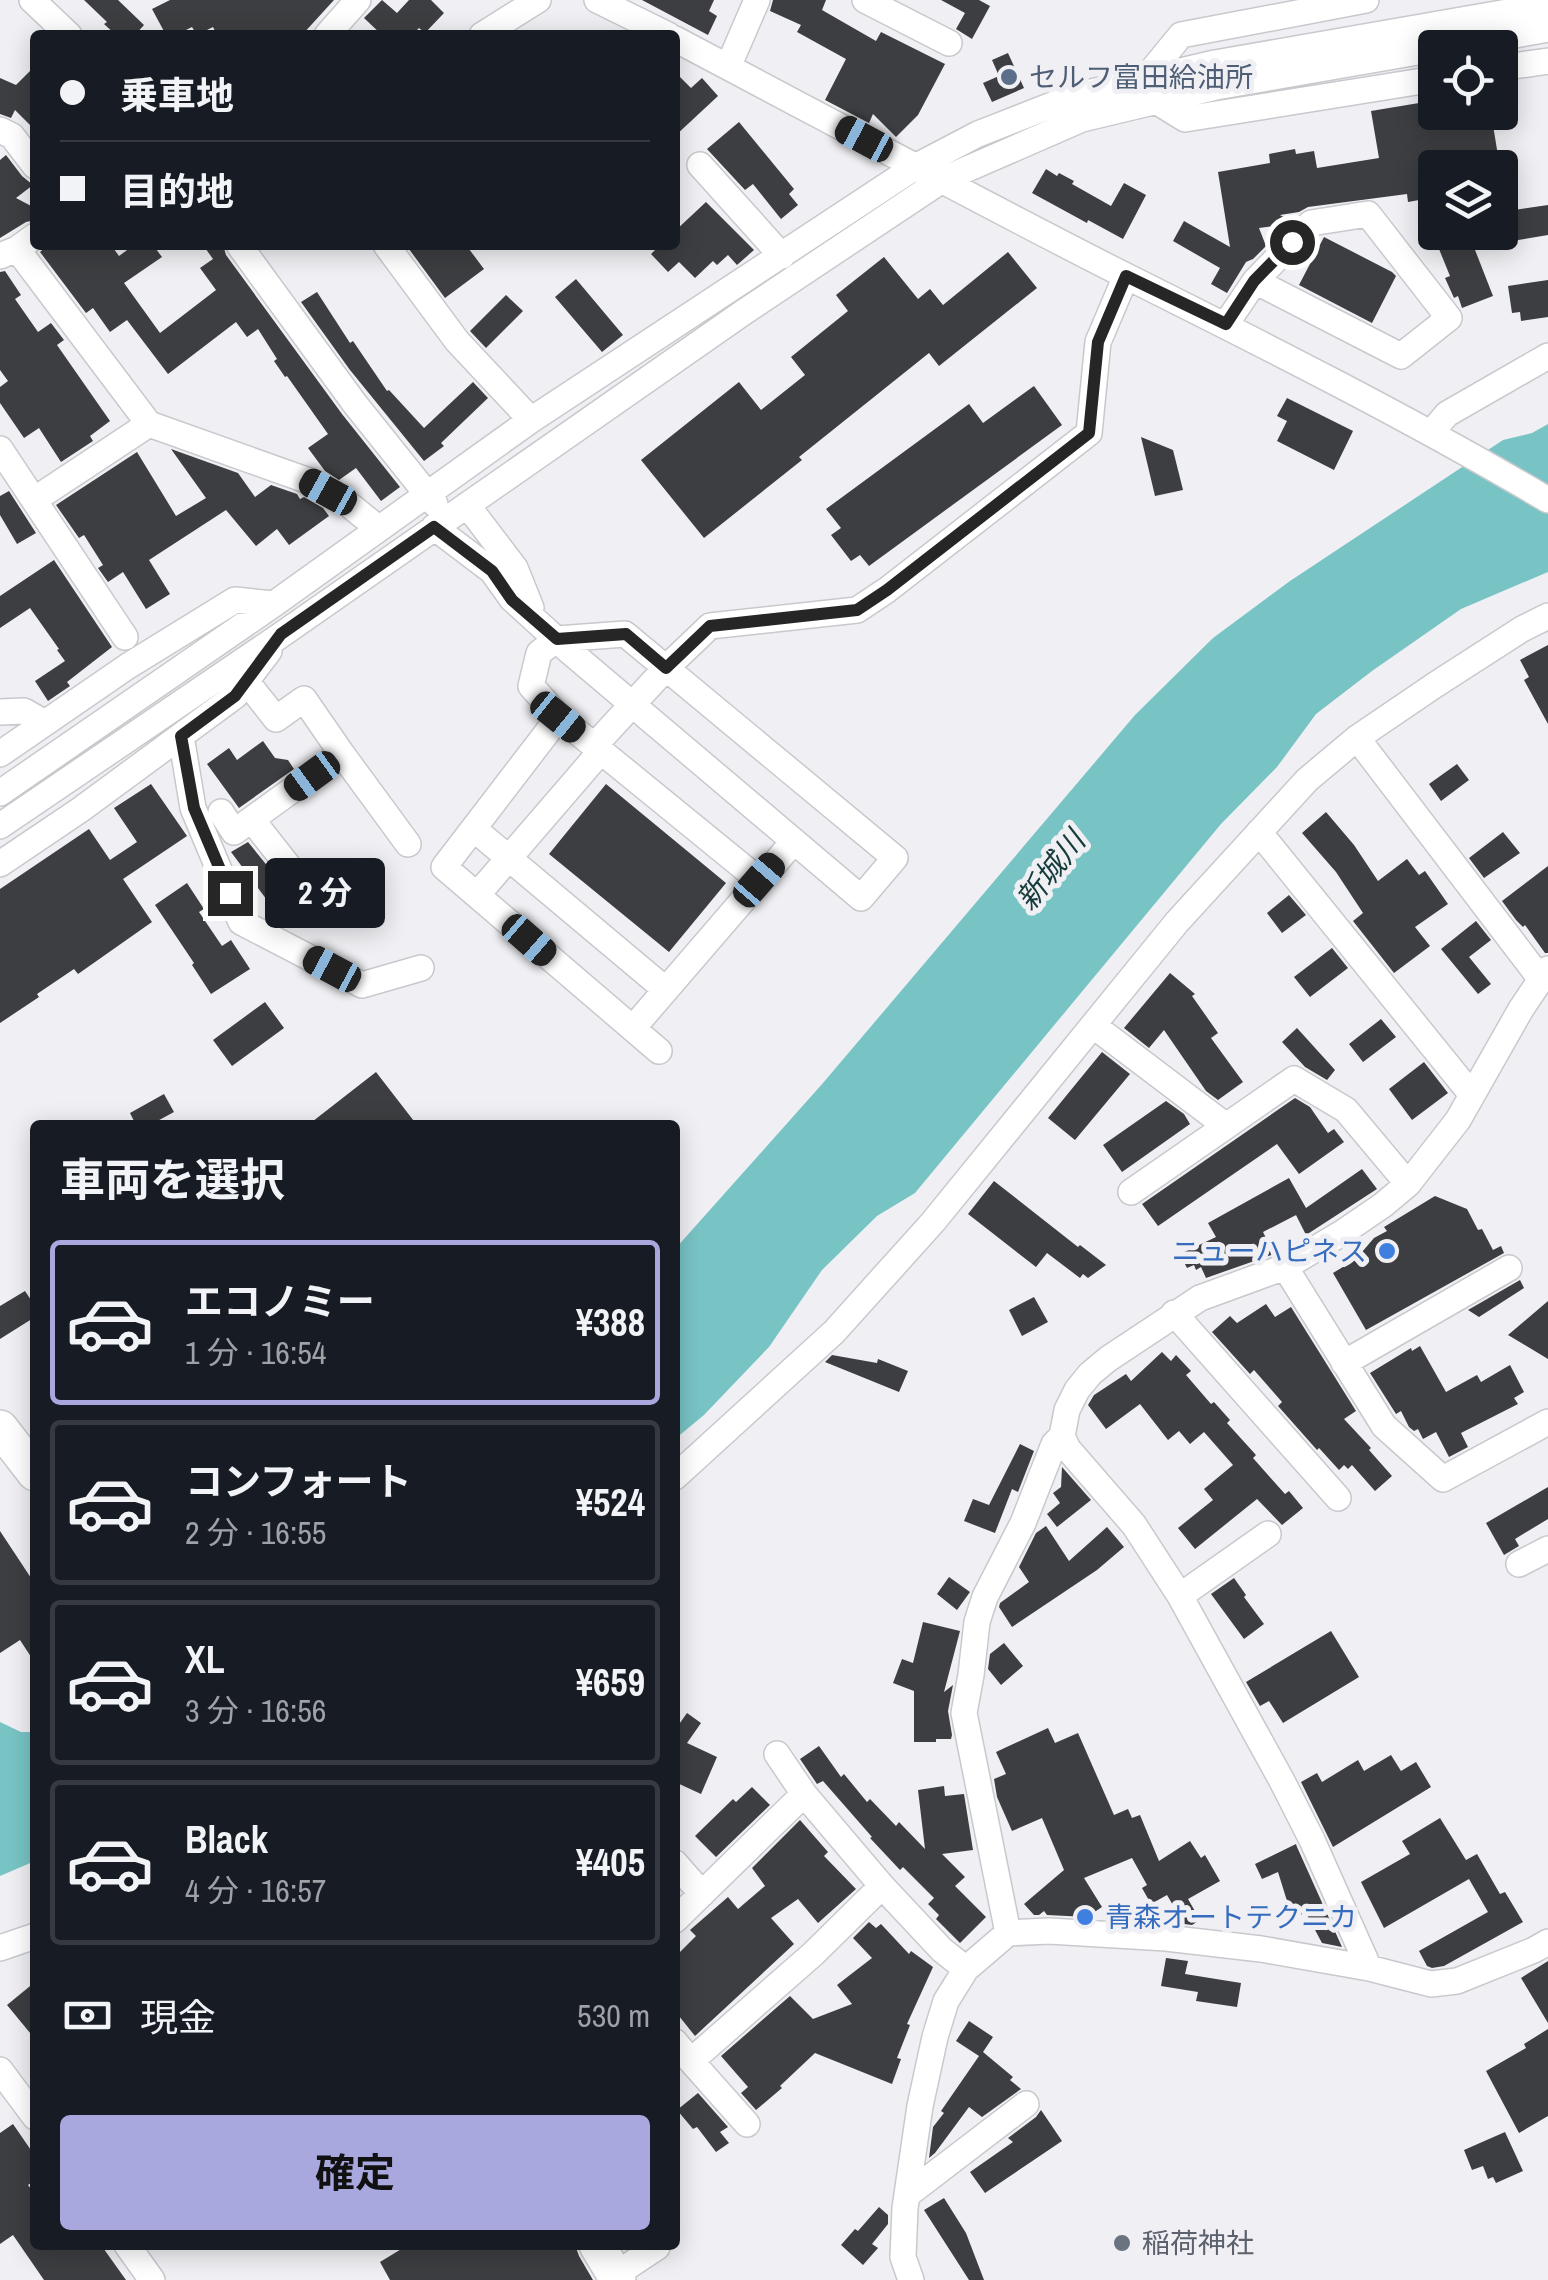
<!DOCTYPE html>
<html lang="ja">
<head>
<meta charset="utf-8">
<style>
  body { margin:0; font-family:"Archivo Narrow","Noto Sans JP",sans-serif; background:#242831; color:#f1f3f6; height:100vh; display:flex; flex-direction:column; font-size:38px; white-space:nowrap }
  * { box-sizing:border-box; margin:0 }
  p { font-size:32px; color:#9ea1a6 }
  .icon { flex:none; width:55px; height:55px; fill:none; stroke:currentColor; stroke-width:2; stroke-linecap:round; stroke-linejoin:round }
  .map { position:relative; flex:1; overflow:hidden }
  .sheet { position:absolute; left:30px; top:1120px; width:650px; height:1130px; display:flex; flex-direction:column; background:#171b24; border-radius:10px; box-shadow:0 5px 25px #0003 }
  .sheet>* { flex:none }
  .banner { position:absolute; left:30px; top:30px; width:650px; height:220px; border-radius:10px; box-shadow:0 5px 25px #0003; display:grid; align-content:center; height:220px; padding:0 30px; background:#171b24 }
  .controls { position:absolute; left:1418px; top:30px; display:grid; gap:20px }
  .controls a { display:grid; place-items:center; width:100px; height:100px; border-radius:10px; background:#171b24; box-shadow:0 5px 25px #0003; font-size:50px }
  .end { position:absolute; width:45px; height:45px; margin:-22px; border:12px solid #262627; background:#fff; box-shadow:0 0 0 5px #fff }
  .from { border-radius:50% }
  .bubble { position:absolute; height:70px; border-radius:10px; background:#171b24; box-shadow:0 5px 25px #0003; font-size:32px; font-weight:700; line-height:70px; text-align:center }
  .car { position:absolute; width:30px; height:60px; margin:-30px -15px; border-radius:12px; box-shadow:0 0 8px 2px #0007; background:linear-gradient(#222 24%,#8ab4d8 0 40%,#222 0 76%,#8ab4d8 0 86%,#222 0) }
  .banner b { display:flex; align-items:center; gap:35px; height:95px; font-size:38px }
  .banner b+b { border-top:2px solid #363941 }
  .banner i { width:25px; height:25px; background:#f1f3f6 }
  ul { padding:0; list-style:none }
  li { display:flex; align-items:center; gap:30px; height:165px; margin:0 20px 15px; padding:0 10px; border:5px solid #363941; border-radius:10px }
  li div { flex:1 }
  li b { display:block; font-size:38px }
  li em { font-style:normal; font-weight:700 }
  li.selected { border-color:#a8a7de }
  li>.icon { width:90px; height:90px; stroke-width:1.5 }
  h2 { padding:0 30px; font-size:45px; line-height:120px }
  .pay { display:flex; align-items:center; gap:25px; height:110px; padding:0 30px; font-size:38px }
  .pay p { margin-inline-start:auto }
  .cta { display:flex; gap:20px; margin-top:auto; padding:20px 30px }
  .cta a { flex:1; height:115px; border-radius:10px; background:#a8a7de; color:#111; font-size:40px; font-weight:700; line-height:115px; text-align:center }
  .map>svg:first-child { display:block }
</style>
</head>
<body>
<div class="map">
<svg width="1548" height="2280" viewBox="0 0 1548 2280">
  <rect width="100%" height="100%" fill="#f0f0f4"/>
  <path fill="#78c4c5" d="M1548,424V572L1461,609L1372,671L1316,714L1277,767L1221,824L915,1193L877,1216L822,1270L769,1347L704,1415L675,1439V1249L823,1083L1135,715L1213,638L1290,581L1503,440L1532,433Z
    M0,1722L21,1732H35V1861L0,1876Z"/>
  <path fill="#3d3e41" d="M84,0H118L144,25L135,35H116L104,24L107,22Z
    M170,0H334L302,35H217L213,27L197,35L192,27L176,35H166L152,9Z
    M382,0L397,13L409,0H431L444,13L425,33L419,28L412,35H382L364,18Z
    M642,0H714L709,11L717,16L708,35Z
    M773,0H826L822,10L876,41L881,32L945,64L918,115L896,137L873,114L869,123L825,100L846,59L797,32L801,25L770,11Z
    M941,0H979L990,6L972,39L956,29L965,13Z
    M1008,53L1024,88L992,102L983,83L999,76L992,60Z
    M35,66V130L15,110L11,118L0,114V78L16,85Z
    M675,72L691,88L702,78L718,96L675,136Z
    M1419,103L1422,119L1458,113L1460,124L1492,119L1500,168H1429L1435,203V232H1468L1493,296L1462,308L1458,296L1454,298L1445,278L1450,276L1419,200L1408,202L1407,194L1308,207L1299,212L1280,215L1291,221L1288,224L1259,228L1266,246L1253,259L1246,262L1227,293L1211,284L1220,268L1173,241L1184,221L1230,247L1218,172L1270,163L1269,154L1295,149L1296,154L1314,151L1317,168L1379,158L1371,111Z
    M739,122L794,189L789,194L798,205L781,219L753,184L745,190L707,149Z
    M6,155L22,176L33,185L16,198L35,208V220L26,222L0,238V160Z
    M1046,169L1057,176L1059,173L1074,181L1072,184L1111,206L1124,183L1146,195L1123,239L1088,220L1087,223L1032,193Z
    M706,202L754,250L737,265L728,255L717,265L713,261L695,278L679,262L668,272L651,254L660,245H675V231Z
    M1548,205V235L1500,243V212Z
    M1324,237L1392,272L1396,276L1372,323L1299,285Z
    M48,245H111L119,256L134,245H153L162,257L124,283L160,333L216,290L200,268L213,259L203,245H223L226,255L342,414L400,487L381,501L356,468L339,480L325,471L308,448L328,434L287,376L285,377L274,361L277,359L258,329L247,337L236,322L168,374L127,320L110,332L93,308L86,313L40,252Z
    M406,245H466L484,269L445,298Z
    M1008,252L1037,288L939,366L929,353L799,457L802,460L704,538L641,460L739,382L761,410L805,375L791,357L848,311L836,295L884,257L918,299L930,289L943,305Z
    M5,271L21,295L15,299L38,332L51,323L64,340L57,345L110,421L90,436L93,441L61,462L39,428L24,438L0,403V387L8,381L0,370V272Z
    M576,279L623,335L602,352L555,297Z
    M1548,280V317L1521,321L1520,312L1512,313L1508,286Z
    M317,292L350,343L353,341L387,391L389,390L424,428L473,382L488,398L441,443L444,446L424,461L350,370L301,302Z
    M506,295L523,311L486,348L470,331Z
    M1034,386L1062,425L869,566L860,555L851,561L831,535L841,528L826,509L969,404L983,423Z
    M1287,398L1353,431L1334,470L1277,441L1287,421L1277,416Z
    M1141,437L1173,450L1183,490L1155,496Z
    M171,449L238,473L255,497L271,485L297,494L300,499L304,497L323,508L329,516L289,545L277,529L256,546L226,510L149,560L170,594L146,609L123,572L108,582L98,568L103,565L84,535L79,538L56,505L137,452L176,516L206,498Z
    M9,491L36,533L17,544L0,515V496Z
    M54,560L112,647L67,682L70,686L48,701L35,681L65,661L57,650L59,649L30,608L0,628V596Z
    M1548,645V724L1524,680L1529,677L1520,660Z
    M263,741L275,758L288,760L294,769L239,808L207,764L229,748L237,760Z
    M1457,764L1469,780L1441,801L1429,784Z
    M151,784L187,836L123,879L152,922L78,974L74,969L37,994L39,997L0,1023V889L89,829L110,860L137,842L114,808Z
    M606,784L726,883L669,952L549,854Z
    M1326,812L1354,845L1378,881L1407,859L1419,875L1425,871L1448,904L1415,927L1430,946L1394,973L1353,921L1363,913L1336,872L1302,833Z
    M1503,832L1520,853L1484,878L1469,858Z
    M248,842L291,895L273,908L231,852Z
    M1548,866V953H1545L1525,925L1523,927L1516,920L1502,901Z
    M187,883L204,909L199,912L222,946L231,940L250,969L211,994L192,965L194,963L155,905Z
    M1289,895L1306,915L1282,933L1267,913Z
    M1476,921L1491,940L1469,957L1491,984L1478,994L1441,949Z
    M1332,948L1348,968L1310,997L1294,977Z
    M1170,973L1195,994L1192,996L1218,1033L1211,1038L1243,1082L1218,1100L1206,1091L1164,1030L1149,1048L1124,1028Z
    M265,1002L284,1028L232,1066L213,1040Z
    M1381,1019L1396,1037L1363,1062L1349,1044Z
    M1297,1028L1335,1070L1327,1080L1305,1067L1282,1042Z
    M1102,1052L1130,1074L1075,1140L1048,1118Z
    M1424,1062L1448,1093L1412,1120L1389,1089Z
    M376,1072L417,1125H308Z
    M164,1094L174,1112L150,1125H136L130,1113Z
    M1295,1098L1310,1107L1328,1133L1334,1129L1344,1142L1299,1174L1277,1144L1158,1226L1142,1204Z
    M1166,1101L1184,1114L1190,1124L1122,1172L1103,1145Z
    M1362,1169L1377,1189L1306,1235L1296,1215L1298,1214L1263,1232L1274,1254L1206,1278L1201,1267L1196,1270L1194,1265L1187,1268L1180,1254L1216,1237L1208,1223L1289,1178L1306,1208Z
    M994,1181L1078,1247L1080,1245L1106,1265L1088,1278L1083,1274L1080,1278L1047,1253L1036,1267L968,1214Z
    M1435,1196L1467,1209L1478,1230L1482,1229L1493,1250L1501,1246L1504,1253L1366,1330L1333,1273L1356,1259L1374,1238L1387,1231L1384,1227Z
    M1520,1280L1524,1288L1479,1317L1468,1310Z
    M25,1291L35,1306V1317L0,1339V1306Z
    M1034,1297L1048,1322L1022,1336L1009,1310Z
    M1548,1301V1359L1508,1335Z
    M1266,1304L1275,1317L1291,1307L1356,1411L1344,1419L1371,1448L1369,1450L1392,1476L1375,1491L1352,1465L1348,1469L1344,1465L1339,1470L1319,1448L1317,1450L1278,1406L1282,1402L1254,1370L1250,1374L1212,1332L1230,1316L1237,1323Z
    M1420,1346L1446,1392L1477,1375L1481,1382L1510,1365L1524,1392L1514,1398L1518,1404L1461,1433L1468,1447L1449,1457L1436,1432L1423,1439L1418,1429L1414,1431L1409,1427L1401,1411L1396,1414L1370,1373L1411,1348L1412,1351Z
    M1162,1352L1171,1361L1176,1355L1191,1371L1186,1375L1211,1404L1214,1402L1230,1420L1227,1423L1256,1455L1253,1458L1285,1494L1289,1491L1303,1508L1282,1525L1257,1499L1195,1549L1178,1528L1213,1500L1204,1489L1233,1465L1204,1432L1190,1444L1179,1431L1168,1440L1140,1404L1106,1429L1088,1405L1094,1395L1126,1374L1131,1381Z
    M832,1355L877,1363L878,1359L908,1371L899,1392L825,1362Z
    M1020,1444L1034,1451L1018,1492L1012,1489L995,1533L964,1521L973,1499L989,1505Z
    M1062,1467L1091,1500L1057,1527L1047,1514L1060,1503L1053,1493L1061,1487Z
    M1548,1487V1519L1515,1539L1519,1546L1504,1555L1486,1523Z
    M1046,1526L1069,1561L1107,1527L1124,1547L1097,1570L1012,1627L999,1607L1000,1603L1029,1582L1019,1567L1036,1533Z
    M0,1531L35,1584V1663L20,1640L0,1653Z
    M949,1577L970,1592L957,1610L937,1594Z
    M1234,1578L1246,1595L1244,1597L1264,1624L1244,1639L1211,1594Z
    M923,1622L960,1631L944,1692L953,1685L948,1711L952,1735L951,1739H936V1742H914V1691L893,1683L902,1659L913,1663Z
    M1331,1631L1359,1677L1283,1723L1269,1701L1260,1706L1246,1682Z
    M1004,1643L1023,1666L1001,1685L988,1669L990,1654Z
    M687,1713L701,1723L687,1743L717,1757L701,1794L675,1782V1730Z
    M1048,1728L1055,1743L1078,1733L1114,1815L1128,1809L1132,1818L1140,1815L1159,1861L1190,1841L1201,1858L1205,1855L1220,1881L1188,1899L1200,1920L1192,1925L1184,1924L1167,1895L1151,1904L1142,1888L1147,1885L1132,1858L1084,1878L1102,1907L1087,1917L1047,1915L1044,1911L1039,1915H1034L1024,1904L1064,1870L1042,1818L1012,1831L997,1797L994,1779L1006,1774L996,1752Z
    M819,1746L841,1777L844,1774L867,1802L870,1799L896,1826L899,1822L925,1849L918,1790L944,1786L945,1796L964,1794L973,1850L942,1854L965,1877L955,1886L986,1917L960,1943L936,1919L939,1915L928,1904L934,1898L903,1867L900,1870L870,1838L872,1837L823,1781L817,1784L800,1759Z
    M1391,1755L1401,1771L1416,1762L1431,1787L1333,1847L1301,1782L1317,1773L1322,1782L1358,1760L1364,1771Z
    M752,1787L770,1805L716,1857L695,1836L733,1799L736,1802Z
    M1440,1818L1466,1860L1477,1854L1500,1894L1505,1892L1523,1922L1444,1966L1432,1968L1427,1966L1419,1951L1488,1912L1469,1879L1384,1928L1361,1882L1410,1854L1402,1841Z
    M800,1820L828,1852L824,1856L856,1889L818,1923L798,1899L771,1918L794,1944L695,2036L675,2011V1957L696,1936L690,1930L728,1897L738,1909L765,1886L752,1868Z
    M1296,1844L1297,1847L1342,1947L1322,1943L1306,1913L1292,1917L1278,1872L1262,1879L1255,1864Z
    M869,1922L876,1928L881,1924L909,1954L911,1951L933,1967L907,2024L910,2025L897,2058L901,2059L892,2084L815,2053L780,2086L782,2088L756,2110L741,2093L748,2087L721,2056L790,1996L813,2019L852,2004L837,1985L872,1958L853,1938Z
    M1166,1958L1188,1961L1185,1974L1241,1983L1237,2007L1196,2001L1198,1992L1161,1986Z
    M1548,1961V2023L1521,1978Z
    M35,1982V2039L7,2005Z
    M969,2021L993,2037L983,2052L1013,2077L1010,2080L1021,2089L982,2117L969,2107L935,2153L929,2158L933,2127L944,2113L941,2111L979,2056L956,2041Z
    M1548,2029V2116L1519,2133L1486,2071L1526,2048L1524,2044Z
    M698,2093L728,2127L720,2132L729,2143L716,2152L697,2127L693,2129L677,2110Z
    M1041,2110L1062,2141L985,2193L970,2172L1013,2142L1008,2138L1036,2117Z
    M13,2124L35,2156V2180L28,2185L35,2194V2245H101L126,2280H44L13,2235L0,2244V2133Z
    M1505,2132L1523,2171L1496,2183L1493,2177L1488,2179L1483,2166L1472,2170L1464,2150Z
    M944,2198L966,2233L984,2280H969L924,2210Z
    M879,2207L888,2215V2224L872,2244L878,2248L863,2265L841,2245L855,2229L858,2231Z
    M408,2245H575L579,2256L593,2280H390L380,2262Z"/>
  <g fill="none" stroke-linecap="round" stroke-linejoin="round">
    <g stroke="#c8c9cc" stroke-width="28">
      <path id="minor" d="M32,0L69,35
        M597,0L668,35
        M865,0L949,43
        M327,35L358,0
        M482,35L538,0
        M675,39C825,118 974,199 1126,276C1268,347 1411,419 1548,500
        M1442,48L1548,29
        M728,67L757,0
        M1500,68L1548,61
        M1145,79L1181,35L1366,0
        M1156,101L1185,119L1435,79
        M0,130L12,136L35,166
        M700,165L782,256
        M239,245L355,404L435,504
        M386,245L457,341L531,420
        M17,249L149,424L309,481L347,503L378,528
        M0,256L17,249L35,236
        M1226,324L1255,281L1401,356L1449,318L1368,214L1311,223L1255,281
        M1431,433L1447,414L1548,356
        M0,449L125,637
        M34,500L149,424
        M467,505L515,568L531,608
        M434,527L492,571L512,599L568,650L861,898L895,858L625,634L557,639L539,653L531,686L559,717L759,880
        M0,712L24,711L45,723
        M559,717L444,867L659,1051
        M181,736L193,808L241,922L362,985L421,968
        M1357,738L1540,978
        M594,746L666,668L710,626L857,610L887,590L1089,433L1098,342L1126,276
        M0,754L128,666L235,600L274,604
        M342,754L408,844
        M0,793L274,604L531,420L915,167L978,134L1075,96L1215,63L1548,5
        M221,812L234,832L342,754L304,699L276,719L246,681
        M252,820L319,905
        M0,826L281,635L744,312L942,180L1082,119L1216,87L1435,49
        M474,829L666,990
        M1259,832L1472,1095
        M0,864L80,810L235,696L269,651
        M477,895L601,751
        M1094,1026L1226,1126
        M633,1028L794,841
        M1131,1192L1294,1079L1346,1110L1408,1184
        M1285,1267L1384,1426L1443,1479L1548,1422
        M1174,1313L1338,1498
        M1344,1363L1509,1268
        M1062,1436L1068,1449L1134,1525L1180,1596L1282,1781L1312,1840L1369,1968
        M675,1477L834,1332L933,1222L1177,922L1307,780L1357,738L1435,685L1522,629L1548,616
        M1519,1564L1548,1549
        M1180,1596L1268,1534
        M777,1754L804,1794L882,1886
        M675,1863L702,1894
        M675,1920L804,1794
        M1008,1933L964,1713L971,1675L977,1622L985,1597L1023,1523L1054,1444L1062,1436L1067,1410L1077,1390L1090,1374L1108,1359L1200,1298L1285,1267L1342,1233L1383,1205L1408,1184L1458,1120L1521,1009L1548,969
        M0,1948L35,1936
        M675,2042L691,2061L813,1954L882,1886L942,1950L966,1969
        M691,2061L747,2124
        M0,2070L35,2117
        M907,2195L1026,2104
        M127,2245L152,2280
        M615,2275L657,2247L655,2245
        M911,2280L903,2257L905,2208L920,2106L935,2037L946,2001L966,1969L1008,1933L1049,1931L1166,1938L1261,1949L1369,1968L1431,1984L1457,1981L1534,1950L1548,1942"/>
    </g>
    <g stroke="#c8c9cc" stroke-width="38">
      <path id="highway" d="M0,1428L35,1473
        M597,2245L618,2280"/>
    </g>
    <use href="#minor" stroke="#fff" stroke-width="25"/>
    <use href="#highway" stroke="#fff" stroke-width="35"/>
  </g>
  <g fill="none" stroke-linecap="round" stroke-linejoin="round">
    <path stroke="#262627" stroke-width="12" d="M230,893L194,808L181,736L235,696L281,634L434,527L492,571L512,600L557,639L626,634L666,668L710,626L857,610L887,590L1089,433L1098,342L1126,276L1226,324L1254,281L1292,242"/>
  </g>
  <circle fill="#5c6f8a" stroke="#f0f0f4" stroke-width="4" cx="1009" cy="77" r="10"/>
  <g fill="#3f7fe0" stroke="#f0f0f4" stroke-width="4">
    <circle cx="1387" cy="1251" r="10"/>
    <circle cx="1085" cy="1917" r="10"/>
  </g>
  <circle fill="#6b7280" stroke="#f0f0f4" stroke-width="4" cx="1122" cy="2243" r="10"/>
  <g text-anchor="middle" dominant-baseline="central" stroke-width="10" stroke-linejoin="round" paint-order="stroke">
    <g font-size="28" fill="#4e5e75" stroke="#f0f0f4" text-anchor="start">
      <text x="1029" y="77">セルフ富田給油所</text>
    </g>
    <g font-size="28" fill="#366cbe" stroke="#f0f0f4" text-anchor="end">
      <text x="1367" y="1251">ニューハピネス</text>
      <text x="1105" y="1917" text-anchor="start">青森オートテクニカ</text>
    </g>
    <g font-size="28" fill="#5b616d" stroke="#f0f0f4" text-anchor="start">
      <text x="1142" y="2243">稲荷神社</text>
    </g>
    <g font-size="30" font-style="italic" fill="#153b3b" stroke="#f0f0f4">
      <text transform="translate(1050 870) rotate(-52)">新城川</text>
    </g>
  </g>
</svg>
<div class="controls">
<a><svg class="icon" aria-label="locate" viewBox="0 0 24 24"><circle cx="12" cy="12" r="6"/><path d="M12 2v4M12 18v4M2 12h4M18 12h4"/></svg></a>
<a><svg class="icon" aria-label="layers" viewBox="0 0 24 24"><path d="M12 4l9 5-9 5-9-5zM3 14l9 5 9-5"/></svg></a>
</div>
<i class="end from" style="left:1292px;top:242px"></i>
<i class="end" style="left:230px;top:893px"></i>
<div class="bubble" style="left:265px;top:858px;width:120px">2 分</div>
<i class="car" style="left:864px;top:139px;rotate:298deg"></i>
<i class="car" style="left:328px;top:492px;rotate:299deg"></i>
<i class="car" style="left:558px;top:717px;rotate:129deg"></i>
<i class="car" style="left:312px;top:776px;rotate:234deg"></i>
<i class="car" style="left:759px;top:880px;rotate:41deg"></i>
<i class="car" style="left:529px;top:940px;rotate:131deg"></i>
<i class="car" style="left:332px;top:969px;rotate:298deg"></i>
<div class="banner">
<b><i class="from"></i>乗車地</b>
<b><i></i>目的地</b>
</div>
<section class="sheet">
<h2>車両を選択</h2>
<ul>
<li class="selected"><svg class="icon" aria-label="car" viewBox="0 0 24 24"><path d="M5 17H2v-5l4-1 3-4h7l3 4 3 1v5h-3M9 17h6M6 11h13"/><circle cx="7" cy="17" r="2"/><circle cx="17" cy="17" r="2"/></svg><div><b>エコノミー</b><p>1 分 · 16:54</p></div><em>¥388</em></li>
<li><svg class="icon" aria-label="car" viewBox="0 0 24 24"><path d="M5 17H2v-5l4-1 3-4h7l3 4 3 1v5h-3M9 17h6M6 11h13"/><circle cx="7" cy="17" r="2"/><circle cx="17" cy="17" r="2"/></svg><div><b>コンフォート</b><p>2 分 · 16:55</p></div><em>¥524</em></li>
<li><svg class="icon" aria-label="car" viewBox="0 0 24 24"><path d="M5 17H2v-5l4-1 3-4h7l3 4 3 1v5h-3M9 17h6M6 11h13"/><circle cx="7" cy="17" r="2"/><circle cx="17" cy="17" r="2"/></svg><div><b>XL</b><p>3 分 · 16:56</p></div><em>¥659</em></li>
<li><svg class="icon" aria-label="car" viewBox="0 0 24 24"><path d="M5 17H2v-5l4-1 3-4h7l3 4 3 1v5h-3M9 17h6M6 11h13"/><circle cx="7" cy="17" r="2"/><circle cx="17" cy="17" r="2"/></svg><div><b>Black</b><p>4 分 · 16:57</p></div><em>¥405</em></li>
</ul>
<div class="pay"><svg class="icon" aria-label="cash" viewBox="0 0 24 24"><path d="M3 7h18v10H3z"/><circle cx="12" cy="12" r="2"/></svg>現金<p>530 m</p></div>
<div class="cta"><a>確定</a></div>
</section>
</div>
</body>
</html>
